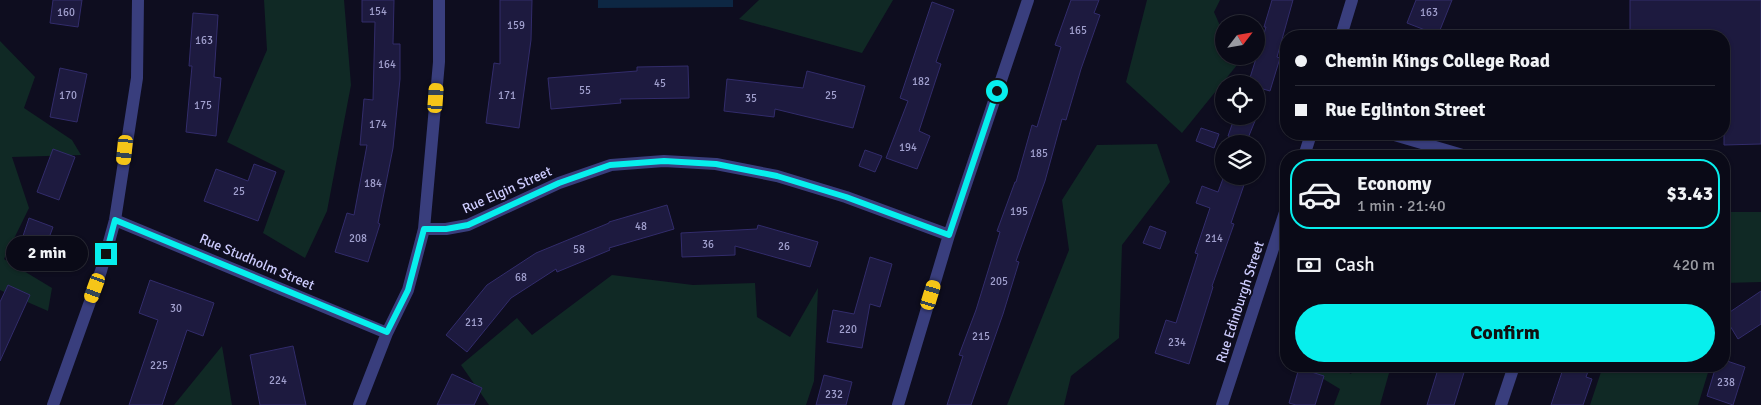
<!DOCTYPE html>
<html lang="en">
<head>
<meta charset="utf-8">
<style>
  body { margin:0; font-family:Signika,sans-serif; background:#131320; color:#f1f3f6; height:100vh; display:flex; flex-direction:column; font-size:19px; white-space:nowrap }
  * { box-sizing:border-box; margin:0 }
  p { font-size:16px; color:#999aa1 }
  .icon { flex:none; width:28px; height:28px; fill:none; stroke:currentColor; stroke-width:2; stroke-linecap:round; stroke-linejoin:round }
  .map { position:relative; flex:1; overflow:hidden }
  .sheet { position:absolute; left:1280px; top:150px; width:450px; height:222px; display:flex; flex-direction:column; background:#0a0a17; border-radius:20px; box-shadow:0 1px 4px #0004,0 0 0 1px #2a2b36 }
  .sheet>* { flex:none }
  .hud { position:absolute; left:1280px; top:30px; width:450px; height:110px; border-radius:20px; box-shadow:0 1px 4px #0004,0 0 0 1px #2a2b36; display:grid; align-content:center; height:110px; padding:0 15px; background:#0a0a17 }
  .needle { width:32px; rotate:59deg }
  .buttons { position:absolute; left:1215px; top:15px; display:grid; gap:10px }
  .buttons a { display:grid; place-items:center; width:50px; height:50px; border-radius:50%; background:#0a0a17; box-shadow:0 1px 4px #0004,0 0 0 1px #2a2b36; font-size:25px }
  .end { position:absolute; width:22px; height:22px; margin:-11px; border:6px solid #07efed; background:#111; box-shadow:0 0 0 2px #111 }
  .from { border-radius:50% }
  .bubble { position:absolute; height:35px; border-radius:18px; background:#0a0a17; box-shadow:0 1px 4px #0004,0 0 0 1px #2a2b36; font-size:16px; font-weight:700; line-height:35px; text-align:center }
  .car { position:absolute; width:15px; height:30px; margin:-15px -8px; border-radius:6px; box-shadow:0 0 4px 1px #0007; background:linear-gradient(#f5c518 24%,#345 0 40%,#f5c518 0 76%,#345 0 86%,#f5c518 0) }
  .hud b { display:flex; align-items:center; gap:18px; height:48px; font-size:19px }
  .hud b+b { border-top:1px solid #2a2b36 }
  .hud i { width:12px; height:12px; background:#f1f3f6 }
  ul { padding:9px 0 0; list-style:none }
  li { display:flex; align-items:center; gap:15px; height:70px; margin:0 10px 8px; padding:0 5px; border:2px solid transparent; border-radius:20px }
  li div { flex:1 }
  li b { display:block; font-size:19px }
  li em { font-style:normal; font-weight:700 }
  li.current { border-color:#07efed }
  li>.icon { width:45px; height:45px; stroke-width:1.5 }
  .pay { display:flex; align-items:center; gap:12px; height:55px; padding:0 15px; font-size:19px }
  .pay p { margin-inline-start:auto }
  .action { display:flex; gap:10px; margin-top:auto; padding:10px 15px }
  .action a { flex:1; height:58px; border-radius:30px; background:#07efed; color:#111; font-size:20px; font-weight:700; line-height:58px; text-align:center }
  .map>svg:first-child { display:block }
</style>
</head>
<body>
<div class="map">
<svg width="1761" height="405" viewBox="0 0 1761 405">
  <rect width="100%" height="100%" fill="#0e0d1f"/>
  <path fill="#102925" d="M264,0H344L351,85L327,211L305,258L263,233L285,171L227,142L267,50Z
    M759,0H893L862,53L739,19Z
    M1147,0H1220L1214,12L1224,35V56H1233L1237,65L1182,133L1126,82Z
    M0,41L35,77L24,108L72,140L81,155L12,157L29,208L4,259L52,288L48,311L0,290Z
    M1157,144L1170,182L1122,245L1119,338L1071,376L1064,405H1007L1069,250L1062,200L1097,145Z
    M1724,212H1761V282L1724,283Z
    M612,275L693,285L755,283L757,317L790,337L818,288L814,381L806,405H489L461,365L517,318L532,335Z
    M222,346L232,405H174Z
    M1302,366H1338L1351,374L1355,366H1391L1380,405H1334L1340,389Z
    M1603,366H1710L1698,405H1590Z"/>
  <path fill="#0d2743" d="M598,0H733V7L598,8Z"/>
  <path fill="#1d1a3f" stroke="#322c6b" d="M53,0H82L78,27L50,23Z
    M362,0H394L393,44H400V79L393,148L378,223L380,224L368,262L335,252L347,213L354,215L367,145H360L364,99L373,100L375,22H362Z
    M500,0H532L531,40L519,128L486,123L494,63L500,64Z
    M1071,0H1099L1094,13L1100,15L1081,69L1066,120L1062,119L1045,181L1016,261L1019,262L1003,314L971,405H947L963,356L959,355L976,310L1000,232L997,231L1015,182H1016L1032,125L1037,127L1061,47L1055,45Z
    M1272,0H1293L1277,57L1280,58L1270,91L1256,87V84H1248L1266,27H1264Z
    M1416,0H1452L1438,35L1407,23Z
    M1630,0H1761V144L1724,145V36H1630Z
    M932,2L954,10L936,62L941,64L919,131L930,136L917,169L886,158L908,101L900,98Z
    M193,13L218,15L214,77L221,78L216,136L186,132L192,66H189Z
    M688,66L689,98L620,99L621,103L551,109L548,78L637,71V67Z
    M60,68L87,74L77,122L50,117Z
    M807,71L865,86L853,128L775,109L774,117L724,111L727,79L803,88Z
    M1235,116H1257L1246,143L1228,136Z
    M1201,128L1219,134L1214,148L1196,141Z
    M53,149L75,157L59,200L37,192Z
    M865,150L882,156L875,172L859,166Z
    M254,164L276,172L258,221L204,201L216,169L248,181Z
    M1224,176H1247L1231,223L1234,224L1212,286L1213,287L1189,364L1155,353L1166,320L1176,323L1198,254L1195,253L1210,208L1196,203L1202,186L1218,192Z
    M667,205L674,229L609,248L610,250L557,272L556,269L511,298L467,352L446,335L487,285L536,253L609,223V222Z
    M29,218L53,227L39,265L16,257Z
    M758,225L818,242L810,267L735,246V255L682,257L681,233L757,229Z
    M1150,226L1166,232L1160,249L1143,243Z
    M870,257L892,264L880,307L870,304L862,348L827,342L833,310L854,314Z
    M150,280L214,303L203,336L187,330L162,405H129L158,320L139,313Z
    M8,285L30,295L0,361V302Z
    M1761,291V324L1738,339L1724,316Z
    M293,346L306,405H260L250,355Z
    M1724,360L1745,367L1733,405L1707,396L1716,366H1724Z
    M1439,366H1466L1454,405H1427Z
    M1564,366H1590L1586,377L1592,379L1583,405H1551Z
    M1299,368L1324,376L1315,405H1296L1289,403Z
    M452,374L482,388L474,405H437Z
    M824,375L852,382L846,405H816Z"/>
  <g fill="none" stroke-linecap="round" stroke-linejoin="round">
    <path stroke="#393e7d" stroke-width="12" d="M1341,36L1352,0
      M1391,134L1466,156
      M1304,156L1311,134
      M115,220L387,333
      M424,229H446L468,225L559,183L611,165L664,161L716,164L777,176L846,197L949,235
      M53,405L101,271L115,220L137,78L138,0
      M359,405L387,333L408,290L424,229L439,62V0
      M898,405L949,235L1028,0
      M1222,405L1286,209
      M1501,405L1514,366"/>
  </g>
  <g fill="none" stroke-linecap="round" stroke-linejoin="round">
    <path stroke="#07efed" stroke-width="6" d="M106,254L115,220L387,332L408,290L424,229H446L468,225L559,183L610,165L664,161L716,164L777,176L846,197L949,235L997,91"/>
  </g>
  <g text-anchor="middle" dominant-baseline="central" stroke-width="4" stroke-linejoin="round" paint-order="stroke">
    <g font-size="11" fill="#a1a0ce">
      <text x="378" y="11">154</text>
      <text x="66" y="12">160</text>
      <text x="1429" y="12">163</text>
      <text x="516" y="25">159</text>
      <text x="1078" y="30">165</text>
      <text x="204" y="40">163</text>
      <text x="387" y="64">164</text>
      <text x="921" y="81">182</text>
      <text x="660" y="83">45</text>
      <text x="585" y="90">55</text>
      <text x="68" y="95">170</text>
      <text x="507" y="95">171</text>
      <text x="831" y="95">25</text>
      <text x="751" y="98">35</text>
      <text x="203" y="105">175</text>
      <text x="378" y="124">174</text>
      <text x="908" y="147">194</text>
      <text x="1039" y="153">185</text>
      <text x="373" y="183">184</text>
      <text x="239" y="191">25</text>
      <text x="1019" y="211">195</text>
      <text x="641" y="226">48</text>
      <text x="358" y="238">208</text>
      <text x="1214" y="238">214</text>
      <text x="708" y="244">36</text>
      <text x="784" y="246">26</text>
      <text x="579" y="249">58</text>
      <text x="521" y="277">68</text>
      <text x="999" y="281">205</text>
      <text x="176" y="308">30</text>
      <text x="474" y="322">213</text>
      <text x="848" y="329">220</text>
      <text x="981" y="336">215</text>
      <text x="1177" y="342">234</text>
      <text x="159" y="365">225</text>
      <text x="278" y="380">224</text>
      <text x="1726" y="382">238</text>
      <text x="834" y="394">232</text>
    </g>
    <g font-size="14" fill="#cdccfe" stroke="#0e0d1f">
      <text transform="translate(507 190) rotate(-24)">Rue Elgin Street</text>
      <text transform="translate(257 262) rotate(23)">Rue Studholm Street</text>
      <text transform="translate(1240 302) rotate(-72)">Rue Edinburgh Street</text>
    </g>
  </g>
</svg>
<div class="buttons">
<a><svg class="needle" viewBox="-14 -14 28 28"><path d="M0-13l5 13h-10z" fill="#e53935"/><path d="M0 13l5-13h-10z" fill="#999aa1"/></svg></a>
<a><svg class="icon" aria-label="locate" viewBox="0 0 24 24"><circle cx="12" cy="12" r="6"/><path d="M12 2v4M12 18v4M2 12h4M18 12h4"/></svg></a>
<a><svg class="icon" aria-label="layers" viewBox="0 0 24 24"><path d="M12 4l9 5-9 5-9-5zM3 14l9 5 9-5"/></svg></a>
</div>
<i class="end from" style="left:997px;top:91px"></i>
<i class="end" style="left:106px;top:254px"></i>
<div class="bubble" style="left:6px;top:236px;width:82px">2 min</div>
<i class="car" style="left:436px;top:98px;rotate:4deg"></i>
<i class="car" style="left:125px;top:150px;rotate:186deg"></i>
<i class="car" style="left:95px;top:288px;rotate:200deg"></i>
<i class="car" style="left:931px;top:295px;rotate:17deg"></i>
<div class="hud">
<b><i class="from"></i>Chemin Kings College Road</b>
<b><i></i>Rue Eglinton Street</b>
</div>
<section class="sheet">
<ul>
<li class="current"><svg class="icon" aria-label="car" viewBox="0 0 24 24"><path d="M5 17H2v-5l4-1 3-4h7l3 4 3 1v5h-3M9 17h6M6 11h13"/><circle cx="7" cy="17" r="2"/><circle cx="17" cy="17" r="2"/></svg><div><b>Economy</b><p>1 min · 21:40</p></div><em>$3.43</em></li>
</ul>
<div class="pay"><svg class="icon" aria-label="cash" viewBox="0 0 24 24"><path d="M3 7h18v10H3z"/><circle cx="12" cy="12" r="2"/></svg>Cash<p>420 m</p></div>
<div class="action"><a>Confirm</a></div>
</section>
</div>
</body>
</html>
